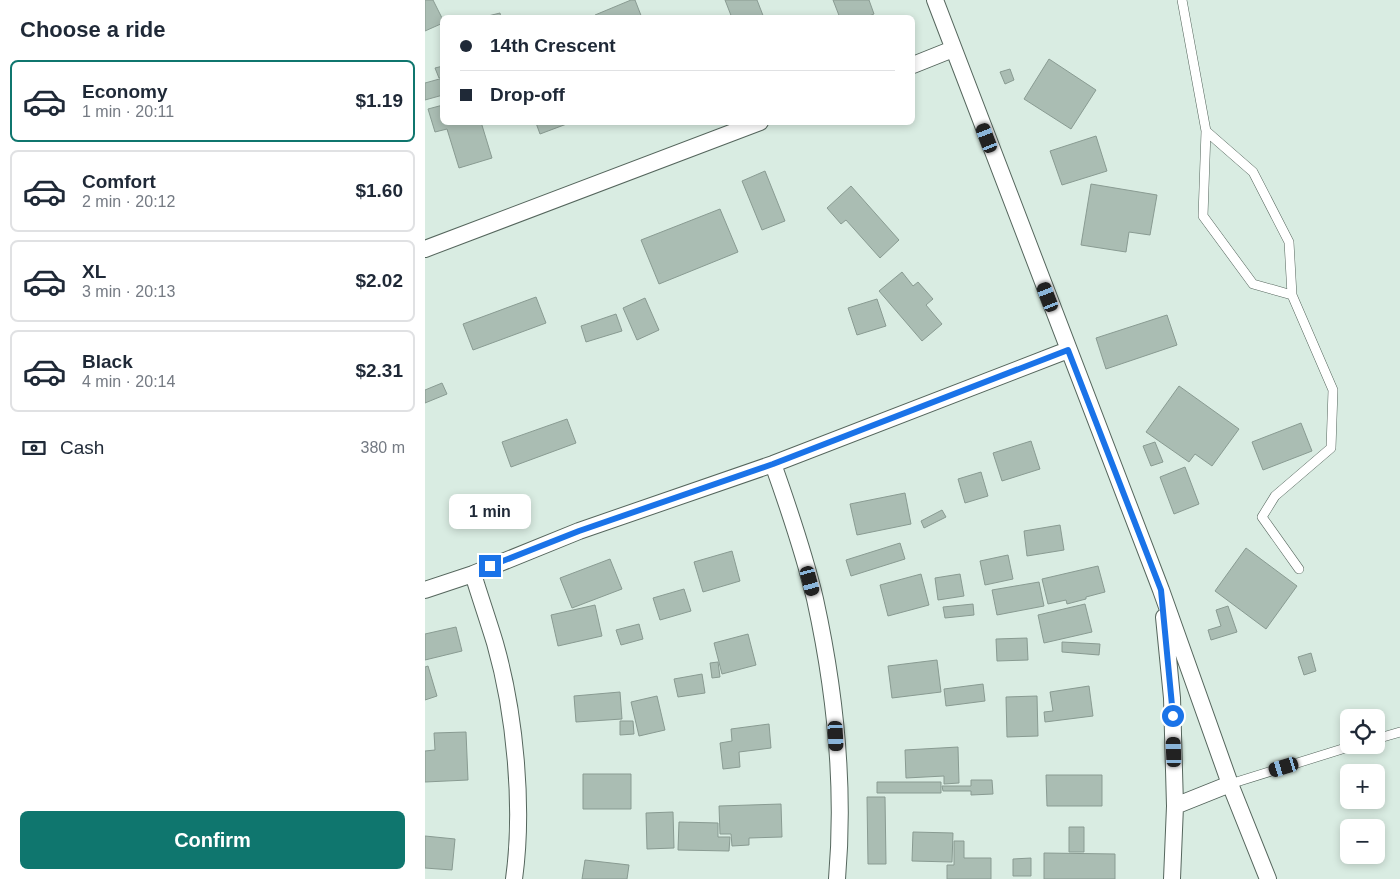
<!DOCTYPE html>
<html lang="en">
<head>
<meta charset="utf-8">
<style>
  body { margin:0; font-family:Arial,sans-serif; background:#f6f6f7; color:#1f2937; height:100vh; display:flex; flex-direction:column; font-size:19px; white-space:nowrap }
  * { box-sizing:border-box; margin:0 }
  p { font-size:16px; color:#747a83 }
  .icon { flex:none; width:28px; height:28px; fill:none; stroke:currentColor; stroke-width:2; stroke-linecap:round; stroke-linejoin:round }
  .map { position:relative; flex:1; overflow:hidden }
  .sheet { display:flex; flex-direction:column; background:#fff; width:425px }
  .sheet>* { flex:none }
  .top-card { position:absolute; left:15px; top:15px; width:475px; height:110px; border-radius:8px; box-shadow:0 2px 8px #0003; display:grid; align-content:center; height:110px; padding:0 20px; background:#fff }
  .controls { position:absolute; left:915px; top:709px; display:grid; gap:10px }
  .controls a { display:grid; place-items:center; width:45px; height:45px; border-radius:8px; background:#fff; box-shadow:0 2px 8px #0003; font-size:25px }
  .end { position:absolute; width:22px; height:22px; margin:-11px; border:6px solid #1a73e8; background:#fff; box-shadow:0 0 0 2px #fff }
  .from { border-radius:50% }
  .bubble { position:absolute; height:35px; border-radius:8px; background:#fff; box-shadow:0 2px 8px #0003; font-size:16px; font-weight:700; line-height:35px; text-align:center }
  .car { position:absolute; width:15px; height:30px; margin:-15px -8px; border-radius:6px; box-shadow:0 0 4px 1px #0007; background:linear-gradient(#222 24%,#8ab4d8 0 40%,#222 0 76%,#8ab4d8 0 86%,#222 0) }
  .top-card b { display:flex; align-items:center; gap:18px; height:48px; font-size:19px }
  .top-card b+b { border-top:1px solid #e0e1e3 }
  .top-card i { width:12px; height:12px; background:#1f2937 }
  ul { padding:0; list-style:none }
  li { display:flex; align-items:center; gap:15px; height:82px; margin:0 10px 8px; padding:0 10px; border:2px solid #e0e1e3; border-radius:8px }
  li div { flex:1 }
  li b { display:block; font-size:19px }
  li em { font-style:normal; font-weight:700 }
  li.on { border-color:#0f766e }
  li>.icon { width:45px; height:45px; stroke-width:1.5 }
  h2 { padding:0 20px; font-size:22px; line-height:60px }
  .pay { display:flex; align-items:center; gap:12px; height:55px; padding:0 20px; font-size:19px }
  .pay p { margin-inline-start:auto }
  .action { display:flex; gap:10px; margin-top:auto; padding:10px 20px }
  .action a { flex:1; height:58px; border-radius:8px; background:#0f766e; color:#fff; font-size:20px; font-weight:700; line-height:58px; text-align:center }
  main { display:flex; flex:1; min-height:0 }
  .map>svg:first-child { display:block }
</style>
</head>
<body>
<main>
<section class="sheet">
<h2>Choose a ride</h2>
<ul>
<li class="on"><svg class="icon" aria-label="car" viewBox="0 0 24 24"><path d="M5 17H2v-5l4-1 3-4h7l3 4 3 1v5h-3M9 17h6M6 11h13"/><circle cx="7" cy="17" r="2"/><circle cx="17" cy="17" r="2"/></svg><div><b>Economy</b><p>1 min · 20:11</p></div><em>$1.19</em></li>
<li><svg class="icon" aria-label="car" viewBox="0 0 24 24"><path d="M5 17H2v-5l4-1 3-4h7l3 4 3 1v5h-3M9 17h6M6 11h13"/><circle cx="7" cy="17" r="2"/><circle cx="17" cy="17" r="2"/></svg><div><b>Comfort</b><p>2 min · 20:12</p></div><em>$1.60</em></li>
<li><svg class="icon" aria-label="car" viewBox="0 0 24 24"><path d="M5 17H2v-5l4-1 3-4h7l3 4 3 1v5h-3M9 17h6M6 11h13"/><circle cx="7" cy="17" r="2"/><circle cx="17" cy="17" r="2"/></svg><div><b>XL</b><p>3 min · 20:13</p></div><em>$2.02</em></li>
<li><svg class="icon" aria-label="car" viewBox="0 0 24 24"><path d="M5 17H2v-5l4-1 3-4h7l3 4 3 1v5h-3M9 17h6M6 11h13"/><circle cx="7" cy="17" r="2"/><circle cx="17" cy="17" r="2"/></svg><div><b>Black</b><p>4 min · 20:14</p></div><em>$2.31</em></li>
</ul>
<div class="pay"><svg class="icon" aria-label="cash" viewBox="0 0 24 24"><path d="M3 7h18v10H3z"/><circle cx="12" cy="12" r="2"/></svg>Cash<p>380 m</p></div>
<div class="action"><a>Confirm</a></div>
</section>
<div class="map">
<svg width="975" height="879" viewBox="0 0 975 879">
  <rect width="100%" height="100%" fill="#d9ece2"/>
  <path fill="#aabdb3" stroke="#899b92" d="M0,0H8L18,20V23L0,31Z
    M206,0H210L217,18H171L170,15Z
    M300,0H332L339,18H307Z
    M408,0H444L449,14L439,18H415Z
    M75,13L76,18H63V16Z
    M624,59L671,90L646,129L599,99Z
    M18,66V77L14,78L10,68Z
    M585,69L589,80L580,84L575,72Z
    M18,78V95L0,100V83Z
    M18,105V122H56L67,158L34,168L22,129L10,132L3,109Z
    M113,122H147L115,134L111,123Z
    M671,136L682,171L637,185L625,151Z
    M340,171L360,221L337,230L317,181Z
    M666,184L732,195L725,235L704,232L701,252L656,245Z
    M426,186L474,240L455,258L421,220L416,224L402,208Z
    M295,209L313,252L234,284L216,240Z
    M477,272L488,286L493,282L508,299L501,305L517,324L497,341L454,291Z
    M111,297L121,323L48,350L38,324Z
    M220,298L234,330L212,340L198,308Z
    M452,299L461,326L432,335L423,308Z
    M191,314L197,331L161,342L156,326Z
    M742,315L752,345L681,369L671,338Z
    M17,383L22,394L0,403V390Z
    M754,386L814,429L787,466L770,454L764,462L721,432Z
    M142,419L151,443L86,467L77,442Z
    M876,423L887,451L838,470L827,442Z
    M606,441L615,469L577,481L568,453Z
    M730,442L738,462L726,466L718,446Z
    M760,467L774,504L749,514L735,477Z
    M556,472L563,496L540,503L533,479Z
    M480,493L486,524L432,535L425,504Z
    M517,510L521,517L499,528L496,521Z
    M635,525L639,550L602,556L599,531Z
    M475,543L480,559L426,576L421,560Z
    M821,548L872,586L841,629L790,591Z
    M307,551L315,581L278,592L269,562Z
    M583,555L588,579L560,585L555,561Z
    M185,559L197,589L147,608L135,578Z
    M673,566L680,592L661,597V599L642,604L641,600L623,604L617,579Z
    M496,574L504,605L463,616L455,585Z
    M535,574L539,596L513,600L510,578Z
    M614,582L619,606L572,615L567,590Z
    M259,589L266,611L235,620L228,598Z
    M548,604L549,615L520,618L518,607Z
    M660,604L667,632L619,643L613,615Z
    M170,605L177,636L133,646L126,615Z
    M803,606L812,632L786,640L783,630L796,626L791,610Z
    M214,624L218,639L196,645L191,630Z
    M31,627L37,651L0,660V634Z
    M323,634L331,665L297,674L289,643Z
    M602,638L603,660L572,661L571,639Z
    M637,642L675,644L674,655L637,652Z
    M886,653L891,671L879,675L873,657Z
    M512,660L516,692L467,698L463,666Z
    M293,662L295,677L287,678L285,663Z
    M3,666L12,696L0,700V667Z
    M277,674L280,693L253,697L249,679Z
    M558,684L560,701L521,706L519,689Z
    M664,686L668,716L620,722L619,712L628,711L625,692Z
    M195,692L197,719L151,722L149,696Z
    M232,696L240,730L214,736L206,702Z
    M612,696L613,736L582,737L581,697Z
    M195,721H208L209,734L195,735Z
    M344,724L346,748L314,752L315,767L298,769L295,743L307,741L306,729Z
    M41,732L43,780L0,782V751L10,750L9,733Z
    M533,747L534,783L519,784V776L481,778L480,750Z
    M158,774H206V809H158Z
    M621,775H677V806H622Z
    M546,780H567L568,794L546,795V791H518L517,786H546Z
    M452,782H516V793H452Z
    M442,797H460L461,864H443Z
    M356,804L357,837L324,838V845L307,846L306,834H295L294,806Z
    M248,812L249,848L222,849L221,813Z
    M254,822L293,823V837H305L304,851L253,850Z
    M644,827H659V852H644Z
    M488,832L528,833L527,862L487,861Z
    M0,836L30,839L27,870L0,868Z
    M529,841H539V858H566V879H522V865H529Z
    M619,853L690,854V879H619Z
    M606,858V876H588V859Z
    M160,860L204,865L202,879H157Z"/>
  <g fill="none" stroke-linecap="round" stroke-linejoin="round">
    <g stroke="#55665d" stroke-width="10">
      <path id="service" d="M757,0L781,131L778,216L828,284L867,295
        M781,131L828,172L864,242L867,295L908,390L906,448L850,496L837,517L874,569
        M951,739L975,732
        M805,784L930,745"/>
    </g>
    <g stroke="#55665d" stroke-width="18">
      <path id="minor" d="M510,0L736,590L805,784L843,879
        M488,65L528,49
        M0,249L335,122
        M348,464C364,509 379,553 390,599C410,690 420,786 412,879
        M48,574C55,597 63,620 70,643C90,713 99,807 89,879
        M0,590L48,574L154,531L348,464L643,350
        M739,617L747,698L750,806L747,879
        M750,806L805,784"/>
    </g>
    <use href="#service" stroke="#fff" stroke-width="9"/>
    <use href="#minor" stroke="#fff" stroke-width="16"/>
  </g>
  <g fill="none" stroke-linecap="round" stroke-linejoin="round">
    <path stroke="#1a73e8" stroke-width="6" d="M65,566L154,531L348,464L643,350L736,590L748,716"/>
  </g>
</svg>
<div class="controls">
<a><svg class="icon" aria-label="locate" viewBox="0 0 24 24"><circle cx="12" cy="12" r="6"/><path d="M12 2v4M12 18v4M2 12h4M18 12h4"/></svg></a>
<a>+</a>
<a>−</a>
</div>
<i class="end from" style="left:748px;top:716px"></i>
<i class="end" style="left:65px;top:566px"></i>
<div class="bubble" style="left:24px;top:494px;width:82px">1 min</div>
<i class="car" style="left:562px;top:138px;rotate:339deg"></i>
<i class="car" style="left:623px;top:297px;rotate:339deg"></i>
<i class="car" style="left:385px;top:581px;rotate:165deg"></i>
<i class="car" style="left:411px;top:736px;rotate:177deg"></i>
<i class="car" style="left:749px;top:752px;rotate:358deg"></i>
<i class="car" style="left:859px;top:767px;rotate:253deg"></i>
<div class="top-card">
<b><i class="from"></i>14th Crescent</b>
<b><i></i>Drop-off</b>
</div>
</div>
</main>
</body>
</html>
